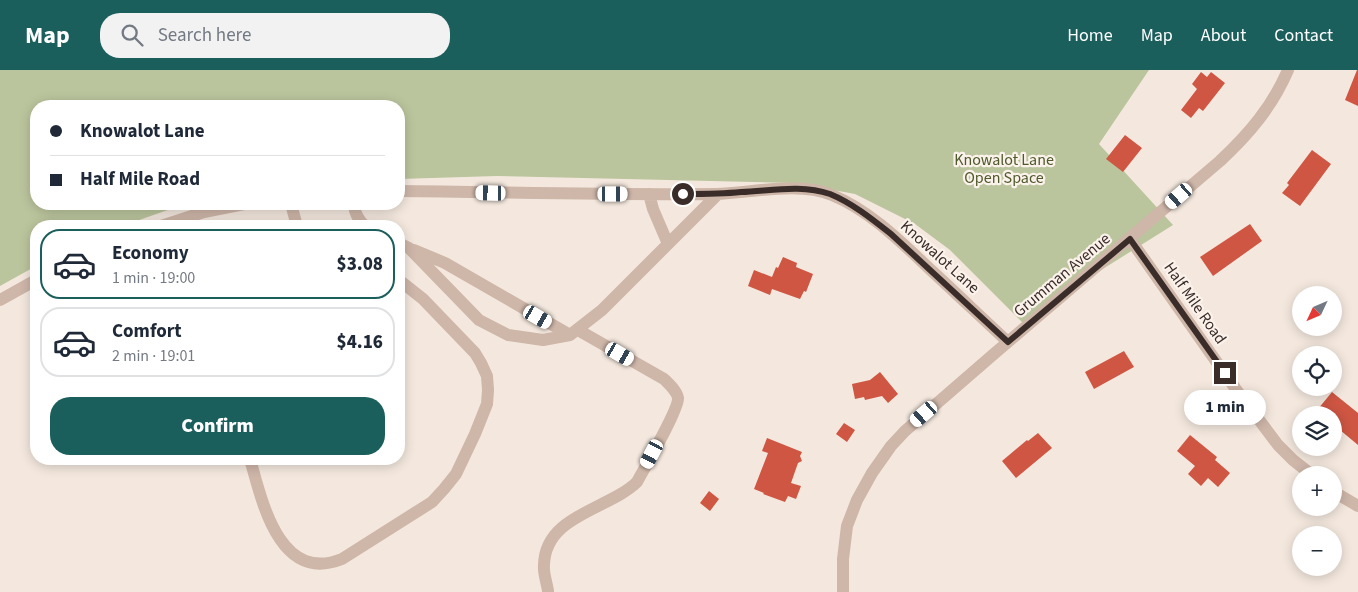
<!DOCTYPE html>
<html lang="en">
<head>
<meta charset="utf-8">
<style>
  body { margin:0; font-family:"Source Sans 3",sans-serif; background:#f2f2f3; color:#1f2937; height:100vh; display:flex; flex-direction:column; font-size:19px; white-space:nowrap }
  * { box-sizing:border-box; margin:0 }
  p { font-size:16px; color:#747a83 }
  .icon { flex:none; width:28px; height:28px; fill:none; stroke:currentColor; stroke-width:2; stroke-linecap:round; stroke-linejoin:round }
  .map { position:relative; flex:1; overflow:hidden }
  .side { position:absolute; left:30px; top:150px; width:375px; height:245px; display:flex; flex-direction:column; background:#fff; border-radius:20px; box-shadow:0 2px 12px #0003 }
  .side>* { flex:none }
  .hud { position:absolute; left:30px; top:30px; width:375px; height:110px; border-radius:20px; box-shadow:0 2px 12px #0003; display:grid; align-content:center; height:110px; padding:0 20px; background:#fff }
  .needle { width:32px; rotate:226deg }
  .tools { position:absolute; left:1292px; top:216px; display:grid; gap:10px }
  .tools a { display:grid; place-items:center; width:50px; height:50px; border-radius:50%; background:#fff; box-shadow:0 2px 12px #0003; font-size:25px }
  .end { position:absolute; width:22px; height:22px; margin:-11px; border:6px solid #3a2d29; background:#fff; box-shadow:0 0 0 2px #fff }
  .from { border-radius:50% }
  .bubble { position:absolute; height:35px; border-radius:18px; background:#fff; box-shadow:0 2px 12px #0003; font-size:16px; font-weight:800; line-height:35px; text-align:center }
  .car { position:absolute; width:15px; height:30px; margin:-15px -8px; border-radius:6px; box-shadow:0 0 4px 1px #0007; background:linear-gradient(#fff 24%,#345 0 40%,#fff 0 76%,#345 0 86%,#fff 0) }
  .hud b { display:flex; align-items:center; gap:18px; height:48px; font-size:19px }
  .hud b+b { border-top:1px solid #e0e1e3 }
  .hud i { width:12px; height:12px; background:#1f2937 }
  ul { padding:9px 0 0; list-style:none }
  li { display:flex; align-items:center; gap:15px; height:70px; margin:0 10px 8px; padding:0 10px; border:2px solid #e0e1e3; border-radius:20px }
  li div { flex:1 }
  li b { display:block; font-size:19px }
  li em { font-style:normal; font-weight:800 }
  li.on { border-color:#1b5f5d }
  li>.icon { width:45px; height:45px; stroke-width:1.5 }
  .primary-button { display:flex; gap:10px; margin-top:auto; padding:10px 20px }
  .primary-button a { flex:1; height:58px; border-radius:20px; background:#1b5f5d; color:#fff; font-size:20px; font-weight:800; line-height:58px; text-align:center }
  header { display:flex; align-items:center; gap:30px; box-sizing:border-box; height:70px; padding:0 25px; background:#1b5f5d; color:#fff }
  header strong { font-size:24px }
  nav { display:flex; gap:28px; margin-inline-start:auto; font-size:18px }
  .search { width:350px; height:45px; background:#f2f2f3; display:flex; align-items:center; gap:12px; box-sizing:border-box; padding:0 18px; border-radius:20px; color:#747a83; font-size:19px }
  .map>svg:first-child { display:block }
</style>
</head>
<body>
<header>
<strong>Map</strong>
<div class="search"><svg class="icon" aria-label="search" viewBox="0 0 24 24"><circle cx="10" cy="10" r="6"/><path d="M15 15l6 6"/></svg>Search here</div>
<nav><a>Home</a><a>Map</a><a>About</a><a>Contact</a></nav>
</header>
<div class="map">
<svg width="1358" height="522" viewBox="0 0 1358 522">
  <rect width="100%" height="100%" fill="#f4e8de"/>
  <path fill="#bbc59d" d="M0,0H1149L1099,74L1173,155L1098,202L1026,256L950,180L915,154L855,124L795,113L497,106L399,109V36H36V134H185L122,156H36V196L0,216Z"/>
  <path fill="#ce5643" d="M1357,0H1358V36L1345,30Z
    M1201,2L1207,7L1211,2L1225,13L1203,41L1199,38L1191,48L1181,40L1197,19L1192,14Z
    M1125,65L1142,78L1123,102L1106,89Z
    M1312,80L1331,94L1300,136L1282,123L1289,115L1287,113Z
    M1250,154L1262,171L1213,206L1200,187Z
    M783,187L797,193L796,197L813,204L806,222L804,221L800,229L772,219L770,225L748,216L754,200L772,207L776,197L778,198Z
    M1124,281L1134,297L1094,319L1085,302Z
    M880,302L898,324L888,333L882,326L865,330L864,327L855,329L852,314L870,310Z
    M1332,322L1358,343V375L1334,355V345H1313Z
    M844,353L855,360L847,372L836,364Z
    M1038,363L1052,378L1016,408L1002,391L1027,370L1028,371Z
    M1190,365L1217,387L1215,390L1230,403L1218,417L1208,408L1201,416L1188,404L1195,396L1177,381Z
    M767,368L802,382L800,386L802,391L798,393L791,413L801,416L796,429L788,426L785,432L763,424L764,423L754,419L768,383L762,381Z
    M709,421L719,429L710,441L700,433Z"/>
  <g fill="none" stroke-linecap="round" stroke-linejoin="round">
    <path stroke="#ceb6a9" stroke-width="12" d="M399,121C504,122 610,125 716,124C751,123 798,111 832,125C871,141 903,174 933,202C958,225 983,249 1008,272
      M649,124L653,139L668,174
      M291,134L297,156
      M354,134C354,142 359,151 365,156
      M161,156L204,142L244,134
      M1130,169L1235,318L1278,375L1293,390L1312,405
      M399,173L409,178L479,250L508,265L543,270L570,265L602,240L718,124
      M414,180L445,193L570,265
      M0,230L36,210
      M250,389C262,431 279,514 342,489L432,432L444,419L456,404L475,364L487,334L488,320L487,306L481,293L475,283L423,229L399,210
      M1334,422L1358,436
      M548,521C547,513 543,503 544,495C545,445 608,440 637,412C644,399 679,339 678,328C677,321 669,314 664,309L578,260
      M843,522V489L847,456L857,430L872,403L891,376L905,361L995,283L1220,91C1249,64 1272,37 1288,0"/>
  </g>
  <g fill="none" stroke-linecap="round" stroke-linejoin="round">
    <path stroke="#3a2d29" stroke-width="6" d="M683,124C703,124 722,124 741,122C770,121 801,114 830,124C852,133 872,149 891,164L1008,272L1130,169L1225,303"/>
  </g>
  <g text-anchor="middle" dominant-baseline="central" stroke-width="4.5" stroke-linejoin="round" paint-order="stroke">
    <g font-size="16" fill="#4e5a2b" stroke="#fbf2eb">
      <text x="1004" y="90">Knowalot Lane<tspan x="1004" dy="18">Open Space</tspan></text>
    </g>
    <g font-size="16" fill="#3a2d29" stroke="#fbf2eb">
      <text transform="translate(940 187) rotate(42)">Knowalot Lane</text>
      <text transform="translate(1062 205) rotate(-40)">Grumman Avenue</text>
      <text transform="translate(1195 233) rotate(55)">Half Mile Road</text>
    </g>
  </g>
</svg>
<div class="tools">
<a><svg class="needle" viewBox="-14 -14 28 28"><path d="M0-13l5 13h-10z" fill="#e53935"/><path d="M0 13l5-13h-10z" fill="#747a83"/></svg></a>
<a><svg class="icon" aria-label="locate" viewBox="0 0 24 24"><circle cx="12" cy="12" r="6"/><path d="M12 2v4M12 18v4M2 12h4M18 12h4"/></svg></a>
<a><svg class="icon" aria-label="layers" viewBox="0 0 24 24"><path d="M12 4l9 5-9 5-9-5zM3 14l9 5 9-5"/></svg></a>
<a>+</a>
<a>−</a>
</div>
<i class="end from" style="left:683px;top:124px"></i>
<i class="end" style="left:1225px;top:303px"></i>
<div class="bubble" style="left:1184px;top:320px;width:82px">1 min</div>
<i class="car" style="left:491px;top:123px;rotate:271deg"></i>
<i class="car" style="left:613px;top:124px;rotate:90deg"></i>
<i class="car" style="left:1179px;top:126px;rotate:229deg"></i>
<i class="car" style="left:538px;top:247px;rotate:120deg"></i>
<i class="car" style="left:620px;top:284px;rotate:120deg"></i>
<i class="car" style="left:924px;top:344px;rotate:229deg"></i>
<i class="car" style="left:652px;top:384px;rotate:208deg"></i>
<div class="hud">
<b><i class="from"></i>Knowalot Lane</b>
<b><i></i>Half Mile Road</b>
</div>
<section class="side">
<ul>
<li class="on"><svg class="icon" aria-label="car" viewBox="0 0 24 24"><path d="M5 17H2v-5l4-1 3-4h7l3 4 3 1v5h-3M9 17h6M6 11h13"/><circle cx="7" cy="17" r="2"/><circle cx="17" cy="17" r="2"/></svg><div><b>Economy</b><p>1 min · 19:00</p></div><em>$3.08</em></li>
<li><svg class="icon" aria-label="car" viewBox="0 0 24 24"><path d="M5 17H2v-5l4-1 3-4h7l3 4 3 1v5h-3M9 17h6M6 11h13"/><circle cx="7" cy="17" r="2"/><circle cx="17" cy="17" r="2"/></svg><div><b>Comfort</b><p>2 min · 19:01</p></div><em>$4.16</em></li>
</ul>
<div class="primary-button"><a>Confirm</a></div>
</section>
</div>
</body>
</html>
